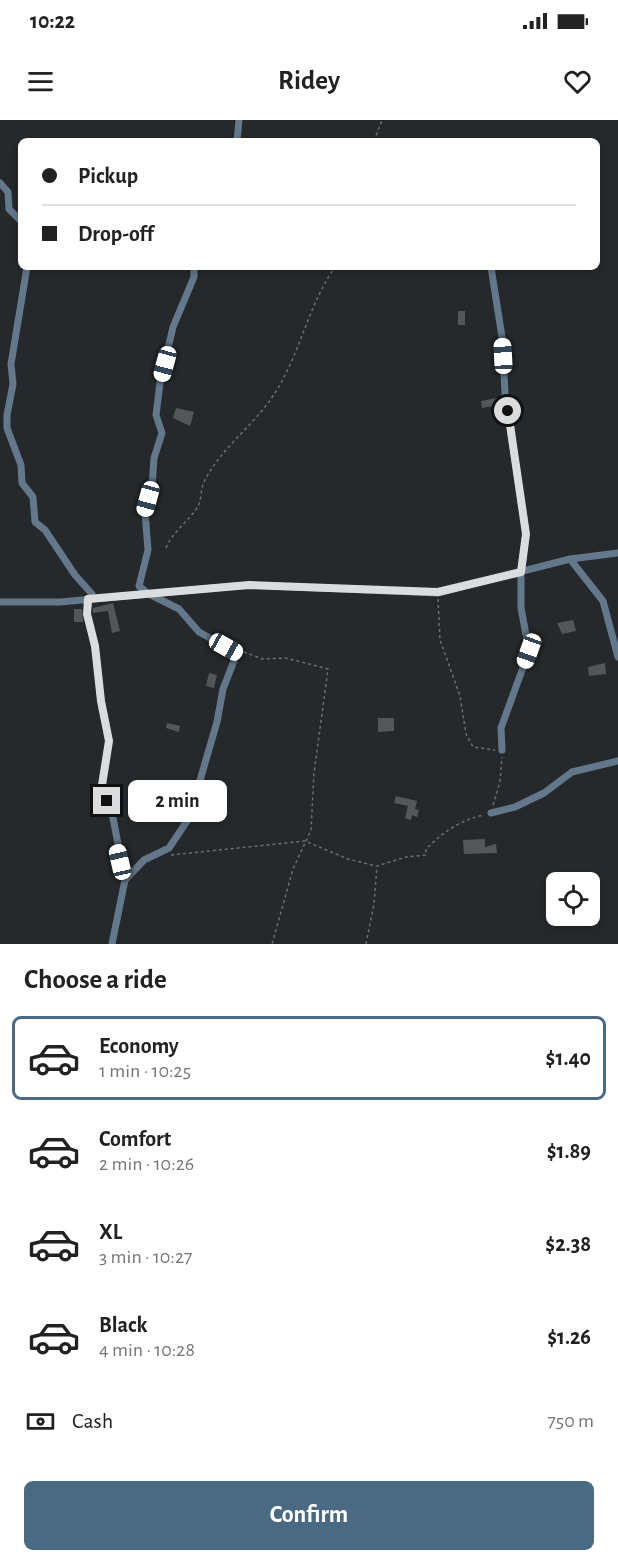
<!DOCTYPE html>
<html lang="en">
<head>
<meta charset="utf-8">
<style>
  body { margin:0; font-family:"Alegreya Sans",sans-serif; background:#f6f6f6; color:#222; height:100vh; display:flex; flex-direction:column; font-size:22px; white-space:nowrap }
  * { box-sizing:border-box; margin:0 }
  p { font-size:20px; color:#767676 }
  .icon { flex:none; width:33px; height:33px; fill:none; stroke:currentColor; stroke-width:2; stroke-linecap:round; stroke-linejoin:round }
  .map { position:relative; height:824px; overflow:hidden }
  .drawer { display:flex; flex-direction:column; background:#fff; flex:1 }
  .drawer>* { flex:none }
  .banner { position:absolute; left:18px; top:18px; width:582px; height:132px; border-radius:9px; box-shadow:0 3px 9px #0003; display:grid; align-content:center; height:132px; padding:0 24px; background:#fff }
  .buttons { position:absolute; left:546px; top:752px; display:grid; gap:12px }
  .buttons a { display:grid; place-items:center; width:54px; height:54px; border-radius:9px; background:#fff; box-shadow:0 3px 9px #0003; font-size:30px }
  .end { position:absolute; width:27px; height:27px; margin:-14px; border:8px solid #dadcdd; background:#111; box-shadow:0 0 0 3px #111 }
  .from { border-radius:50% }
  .bubble { position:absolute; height:42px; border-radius:9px; background:#fff; box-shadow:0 3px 9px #0003; font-size:20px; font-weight:600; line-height:42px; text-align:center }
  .car { position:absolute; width:18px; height:36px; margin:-18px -9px; border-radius:8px; box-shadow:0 0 4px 2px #0007; background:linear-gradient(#fff 24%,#345 0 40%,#fff 0 76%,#345 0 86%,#fff 0) }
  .banner b { display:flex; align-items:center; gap:21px; height:57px; font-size:22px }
  .banner b+b { border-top:2px solid #e0e0e0 }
  .banner i { width:15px; height:15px; background:#222 }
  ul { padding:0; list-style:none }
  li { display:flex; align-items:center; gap:18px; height:84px; margin:0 12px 9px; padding:0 12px; border:3px solid transparent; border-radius:9px }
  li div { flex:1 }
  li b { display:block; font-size:22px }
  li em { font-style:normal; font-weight:600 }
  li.current { border-color:#4a6982 }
  li>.icon { width:54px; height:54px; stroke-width:1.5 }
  h2 { padding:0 24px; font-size:27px; line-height:72px }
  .pay { display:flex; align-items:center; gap:15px; height:66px; padding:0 24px; font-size:22px }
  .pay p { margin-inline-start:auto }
  .primary-button { display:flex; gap:12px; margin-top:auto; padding:12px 24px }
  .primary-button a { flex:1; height:69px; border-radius:9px; background:#4a6982; color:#fff; font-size:24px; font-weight:600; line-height:69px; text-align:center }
  .status { display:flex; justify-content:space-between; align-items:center; height:42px; padding:0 30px; background:#fff; direction:ltr }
  .status svg { height:16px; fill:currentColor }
  header { display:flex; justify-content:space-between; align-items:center; height:78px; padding:0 24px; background:#fff; font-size:27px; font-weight:600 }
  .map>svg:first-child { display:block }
</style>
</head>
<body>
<div class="status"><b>10:22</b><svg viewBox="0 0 49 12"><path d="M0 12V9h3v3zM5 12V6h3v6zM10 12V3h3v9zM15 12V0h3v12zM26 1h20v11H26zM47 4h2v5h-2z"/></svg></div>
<header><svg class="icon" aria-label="menu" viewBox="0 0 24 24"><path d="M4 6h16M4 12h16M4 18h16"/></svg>Ridey<svg class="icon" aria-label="heart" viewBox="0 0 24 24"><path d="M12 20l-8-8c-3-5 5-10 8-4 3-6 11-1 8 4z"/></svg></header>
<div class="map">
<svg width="618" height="824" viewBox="0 0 618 824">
  <rect width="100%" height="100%" fill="#26292b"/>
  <path fill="#54575a" d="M458,191H465V205H458Z
    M497,278L499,285L482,288L481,281Z
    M176,288L194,292L190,306L173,298Z
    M113,483L120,511L112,513L108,491L93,493V488Z
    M74,489H82L83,502H74Z
    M573,500L576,511L562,514L557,503Z
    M605,543L606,554L589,556L588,547Z
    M209,553L217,555L214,568L206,566Z
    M378,598H394V611L378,612Z
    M167,603L180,606L179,612L166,608Z
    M396,676L417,681L415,689L419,690L417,697L412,695L411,700L405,698L408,686L394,683Z
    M485,719V727L496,724L497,733L464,734L463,720Z"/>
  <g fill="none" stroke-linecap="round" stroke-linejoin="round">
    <path stroke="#6d7072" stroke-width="1.5" stroke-dasharray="3 3" stroke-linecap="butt" d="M374,21L382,0
      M166,428C173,411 187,403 197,388C202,381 200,370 204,362C219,331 248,310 268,283C299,242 306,188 335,147
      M438,479L440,520L460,576L466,614L473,627L495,630
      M244,532L263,539L286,538L328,549L314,653L311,710L293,749L272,824
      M493,685L500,662L502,637
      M171,735L305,721L348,739L376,746
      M366,824L374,784L377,746L406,737L426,735V729C443,712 459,701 483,695"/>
    <path stroke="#63788b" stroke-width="7" d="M237,21L239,0
      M0,63L8,72L9,89L21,101
      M27,147L11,244L13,264L7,295V308L21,345L22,363L33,377L35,402L45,410L75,455L92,474L89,479L87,494L95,526L101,581L109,621L102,665L113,698L125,760L112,824
      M491,147L502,217L505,273L526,414L521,452V488L529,531L501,608L502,630
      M570,439L603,481L618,537
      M0,482H60L249,465L438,473L570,439L618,433
      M491,693L515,687L544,673L572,652L618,641
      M125,760L144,740L169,728L189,698L217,602L223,569L237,533L199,512L179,489L147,473L139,466L148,430L145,392L152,366L154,338L162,313L156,295L160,263L173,207L194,157V147"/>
  </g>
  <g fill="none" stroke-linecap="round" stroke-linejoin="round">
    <path stroke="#dadcdd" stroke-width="8" d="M107,681L102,665L109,621L101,581L95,526L87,494L88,479L249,465L438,472L521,452L526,414L508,291"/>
  </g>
</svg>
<div class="buttons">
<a><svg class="icon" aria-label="locate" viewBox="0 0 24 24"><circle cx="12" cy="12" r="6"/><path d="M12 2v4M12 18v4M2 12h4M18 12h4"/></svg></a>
</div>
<i class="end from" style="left:508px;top:291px"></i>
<i class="end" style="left:107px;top:681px"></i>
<div class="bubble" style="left:128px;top:660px;width:99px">2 min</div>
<i class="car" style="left:503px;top:236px;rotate:357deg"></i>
<i class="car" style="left:165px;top:244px;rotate:195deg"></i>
<i class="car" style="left:148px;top:379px;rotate:195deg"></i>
<i class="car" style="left:226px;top:527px;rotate:119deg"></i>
<i class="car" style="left:529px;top:531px;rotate:200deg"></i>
<i class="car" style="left:120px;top:742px;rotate:347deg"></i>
<div class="banner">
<b><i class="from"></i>Pickup</b>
<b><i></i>Drop-off</b>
</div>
</div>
<section class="drawer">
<h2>Choose a ride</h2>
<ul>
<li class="current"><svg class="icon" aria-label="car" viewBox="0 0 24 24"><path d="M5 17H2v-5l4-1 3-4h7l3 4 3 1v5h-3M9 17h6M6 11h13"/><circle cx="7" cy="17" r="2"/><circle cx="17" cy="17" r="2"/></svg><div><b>Economy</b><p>1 min · 10:25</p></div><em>$1.40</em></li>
<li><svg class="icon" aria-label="car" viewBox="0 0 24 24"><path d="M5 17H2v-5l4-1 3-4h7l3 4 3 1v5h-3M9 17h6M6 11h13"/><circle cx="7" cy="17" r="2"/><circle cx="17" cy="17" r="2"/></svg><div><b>Comfort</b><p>2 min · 10:26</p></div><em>$1.89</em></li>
<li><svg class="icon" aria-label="car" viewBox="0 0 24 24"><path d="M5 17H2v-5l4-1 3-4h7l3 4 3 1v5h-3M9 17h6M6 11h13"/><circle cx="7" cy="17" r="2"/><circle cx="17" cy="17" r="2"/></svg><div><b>XL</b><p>3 min · 10:27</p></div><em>$2.38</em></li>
<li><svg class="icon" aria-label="car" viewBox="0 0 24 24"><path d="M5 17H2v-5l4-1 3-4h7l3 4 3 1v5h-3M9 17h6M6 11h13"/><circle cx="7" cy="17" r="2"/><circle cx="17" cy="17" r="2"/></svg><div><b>Black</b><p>4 min · 10:28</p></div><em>$1.26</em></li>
</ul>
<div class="pay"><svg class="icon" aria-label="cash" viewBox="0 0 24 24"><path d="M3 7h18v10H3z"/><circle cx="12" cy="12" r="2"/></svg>Cash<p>750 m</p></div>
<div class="primary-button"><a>Confirm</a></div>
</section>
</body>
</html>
